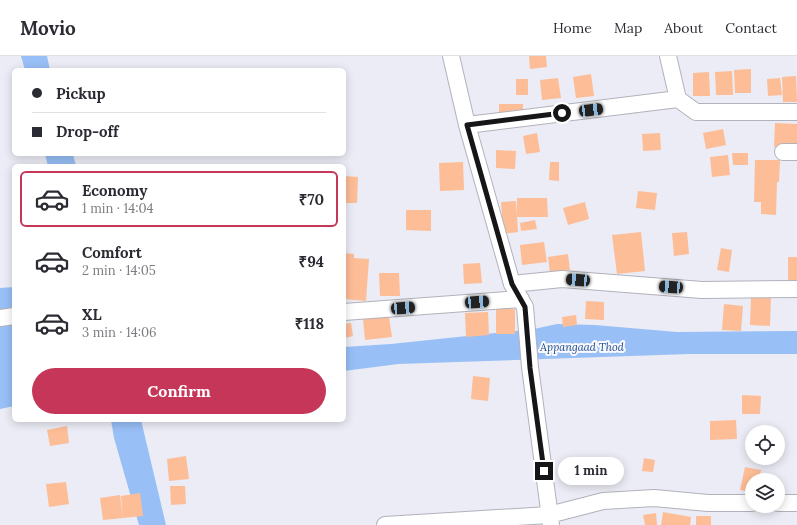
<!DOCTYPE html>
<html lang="en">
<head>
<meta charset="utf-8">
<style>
  body { margin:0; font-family:Lora,serif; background:#f2f2f3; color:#2b2b33; height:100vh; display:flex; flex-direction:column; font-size:15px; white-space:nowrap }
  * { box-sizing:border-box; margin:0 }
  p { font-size:13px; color:#7c7c81 }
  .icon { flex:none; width:22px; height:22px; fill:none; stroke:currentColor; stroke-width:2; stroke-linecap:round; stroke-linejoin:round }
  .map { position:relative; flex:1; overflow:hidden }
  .panel { position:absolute; left:12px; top:108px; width:334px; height:258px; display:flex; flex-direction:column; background:#fff; border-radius:6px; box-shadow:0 2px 10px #0003 }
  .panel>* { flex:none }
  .top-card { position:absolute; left:12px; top:12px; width:334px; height:88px; border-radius:6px; box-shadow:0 2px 10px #0003; display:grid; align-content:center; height:88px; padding:0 20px; background:#fff }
  .tools { position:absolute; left:745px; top:369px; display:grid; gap:8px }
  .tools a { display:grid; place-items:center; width:40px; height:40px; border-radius:50%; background:#fff; box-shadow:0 2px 10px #0003; font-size:20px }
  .end { position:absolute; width:18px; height:18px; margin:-9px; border:5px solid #161619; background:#fff; box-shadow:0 0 0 2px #fff }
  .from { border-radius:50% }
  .bubble { position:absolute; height:28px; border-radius:14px; background:#fff; box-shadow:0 2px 10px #0003; font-size:13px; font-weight:800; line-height:28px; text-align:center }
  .car { position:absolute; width:12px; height:24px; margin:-12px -6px; border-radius:5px; box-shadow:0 0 3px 1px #0007; background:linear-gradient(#222 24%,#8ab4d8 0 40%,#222 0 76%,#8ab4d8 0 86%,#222 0) }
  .top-card b { display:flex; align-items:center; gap:14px; height:38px; font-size:15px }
  .top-card b+b { border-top:1px solid #e1e1e2 }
  .top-card i { width:10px; height:10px; background:#2b2b33 }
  ul { padding:7px 0 0; list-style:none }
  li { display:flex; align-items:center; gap:12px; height:56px; margin:0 8px 6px; padding:0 12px; border:2px solid transparent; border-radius:6px }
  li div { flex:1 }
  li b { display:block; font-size:15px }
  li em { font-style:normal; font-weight:800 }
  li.active { border-color:#c53658 }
  li>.icon { width:36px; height:36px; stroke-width:1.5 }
  .button { display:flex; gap:8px; margin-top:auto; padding:8px 20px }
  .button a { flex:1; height:46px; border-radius:24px; background:#c53658; color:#fff; font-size:16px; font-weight:800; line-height:46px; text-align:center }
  header { display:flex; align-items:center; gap:24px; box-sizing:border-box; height:56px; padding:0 20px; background:#fff; border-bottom:1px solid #e1e1e2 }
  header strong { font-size:19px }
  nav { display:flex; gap:22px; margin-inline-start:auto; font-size:14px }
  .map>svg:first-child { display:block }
</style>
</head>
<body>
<header>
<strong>Movio</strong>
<nav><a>Home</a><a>Map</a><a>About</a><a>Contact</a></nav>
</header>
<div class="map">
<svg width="797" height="469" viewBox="0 0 797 469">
  <rect width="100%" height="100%" fill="#ebecf5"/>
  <path fill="#98bff6" d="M21,0H47L50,14H25Z
    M45,98H73L76,110H48Z
    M14,231V257L0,259V232Z
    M14,265V350L0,353V266Z
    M557,268L595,269L677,276L797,275V298H689L398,308L344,315V291L391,288L534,273Z
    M111,364H141L166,469H139L114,382Z"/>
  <path fill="#fdbd97" d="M529,0H546L547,11L530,13Z
    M751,13V37H735L734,14Z
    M732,15L733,39H716L715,16Z
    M709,16L710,40H693V17Z
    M591,18L594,40L576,42L573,21Z
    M796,20L797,46H783L782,21Z
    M558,22L561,42L542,44L540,24Z
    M780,22L782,39L768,40L767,23Z
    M516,23H528V39H516Z
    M499,48H523V59H499Z
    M775,67L797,68V92L774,91Z
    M723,73L726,89L706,93L703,77Z
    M537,77L540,96L526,98L523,80Z
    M660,77L661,94L643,95L642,78Z
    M496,94L516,95L515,113L496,112Z
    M732,97H748V109H733Z
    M728,99L730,119L712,121L710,101Z
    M755,104H780L779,126H777L776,159L761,158V146H754Z
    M463,106L464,134L440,135L439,107Z
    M550,106H559V125L549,124Z
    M344,120L358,121L357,147H344Z
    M638,135L657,137L655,154L636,152Z
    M517,142H547L548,161H517Z
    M516,145L518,176L503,178L501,146Z
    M585,146L589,163L568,169L563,152Z
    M406,154H431V175L406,174Z
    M535,164L537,173L521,175L520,167Z
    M641,176L645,215L617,218L612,179Z
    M687,176L689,198L674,200L672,177Z
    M544,186L547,206L522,209L520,189Z
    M721,192L732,194L729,216L717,214Z
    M344,197L354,198V202L369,203L366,245L344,243Z
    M568,198L570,214L550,217L548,201Z
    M788,201H797V228H788Z
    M480,207L482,227L464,228L463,208Z
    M379,217H399L400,240H380Z
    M751,240L771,241L770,270L750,269Z
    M586,245L604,246V264L585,263Z
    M724,248L743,250L741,275L722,274Z
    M496,253H515V278H496Z
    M488,256L489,279L466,281L465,257Z
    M576,259L577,269L563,271L562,261Z
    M389,261L392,281L365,284L363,263Z
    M351,267L353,280L344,282V268Z
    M473,320L490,322L488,345L471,343Z
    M742,339L761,340L760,358H742Z
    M736,364L737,383L710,384V365Z
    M67,370L69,387L50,390L47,374Z
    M186,400L189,423L169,425L167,403Z
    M644,402L655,404L653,416L642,415Z
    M745,411L761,414L759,424H752V436L740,434Z
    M66,426L69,448L49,451L46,428Z
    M170,430H185L186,448L171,449Z
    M140,437L143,460L123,462L121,440Z
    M120,439L123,462L103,464L100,442Z
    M663,456L691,461L690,469H661Z
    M656,457L657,469H645L643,459Z
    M696,460H711V469H696Z"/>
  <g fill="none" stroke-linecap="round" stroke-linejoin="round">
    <g stroke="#b1b2bb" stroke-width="18">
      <path id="minor" d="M451,0L467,69L512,228L525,251L530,311L551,469
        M678,43L696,56H797
        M467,69L678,43L668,0
        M783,96H797
        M512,228L562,223L702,234L797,233
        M344,256L521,243
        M0,262L14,260
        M778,447H797
        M385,469L549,459L603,445L654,442L708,447H752"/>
    </g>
    <use href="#minor" stroke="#fff" stroke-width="16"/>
  </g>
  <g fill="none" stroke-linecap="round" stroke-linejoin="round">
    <path stroke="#161619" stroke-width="5" d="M544,415L530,312L525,251L512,228L467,69L562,57"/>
  </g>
  <g text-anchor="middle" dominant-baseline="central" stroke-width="4" stroke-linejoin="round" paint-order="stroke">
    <g font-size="11" font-style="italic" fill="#1a4a8a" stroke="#fafafe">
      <text x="582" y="291">Appangaad Thod</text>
    </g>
  </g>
</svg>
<div class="tools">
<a><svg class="icon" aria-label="locate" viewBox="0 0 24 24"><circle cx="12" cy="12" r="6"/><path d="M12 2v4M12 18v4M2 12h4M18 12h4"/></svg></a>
<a><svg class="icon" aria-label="layers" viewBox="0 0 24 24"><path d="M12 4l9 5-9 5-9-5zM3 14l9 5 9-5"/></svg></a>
</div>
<i class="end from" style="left:562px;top:57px"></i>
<i class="end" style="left:544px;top:415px"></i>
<div class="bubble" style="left:558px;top:401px;width:66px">1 min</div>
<i class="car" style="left:591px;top:54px;rotate:83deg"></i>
<i class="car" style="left:578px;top:224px;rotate:274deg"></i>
<i class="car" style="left:671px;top:231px;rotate:274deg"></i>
<i class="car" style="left:477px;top:246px;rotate:86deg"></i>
<i class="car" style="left:403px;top:252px;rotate:86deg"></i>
<div class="top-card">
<b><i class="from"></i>Pickup</b>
<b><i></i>Drop-off</b>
</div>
<section class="panel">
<ul>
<li class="active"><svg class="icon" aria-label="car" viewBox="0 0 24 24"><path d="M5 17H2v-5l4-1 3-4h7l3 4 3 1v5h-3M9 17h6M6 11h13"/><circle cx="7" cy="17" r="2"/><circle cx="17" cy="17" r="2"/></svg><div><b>Economy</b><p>1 min · 14:04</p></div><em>₹70</em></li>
<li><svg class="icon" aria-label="car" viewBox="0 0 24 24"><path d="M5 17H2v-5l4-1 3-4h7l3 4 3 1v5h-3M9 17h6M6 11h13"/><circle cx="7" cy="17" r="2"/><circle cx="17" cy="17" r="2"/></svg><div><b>Comfort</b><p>2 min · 14:05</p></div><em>₹94</em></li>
<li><svg class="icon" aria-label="car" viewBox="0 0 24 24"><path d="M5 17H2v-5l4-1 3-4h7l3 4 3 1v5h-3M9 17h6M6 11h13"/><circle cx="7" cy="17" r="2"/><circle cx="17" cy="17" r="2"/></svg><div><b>XL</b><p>3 min · 14:06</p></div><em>₹118</em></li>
</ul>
<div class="button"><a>Confirm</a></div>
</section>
</div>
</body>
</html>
